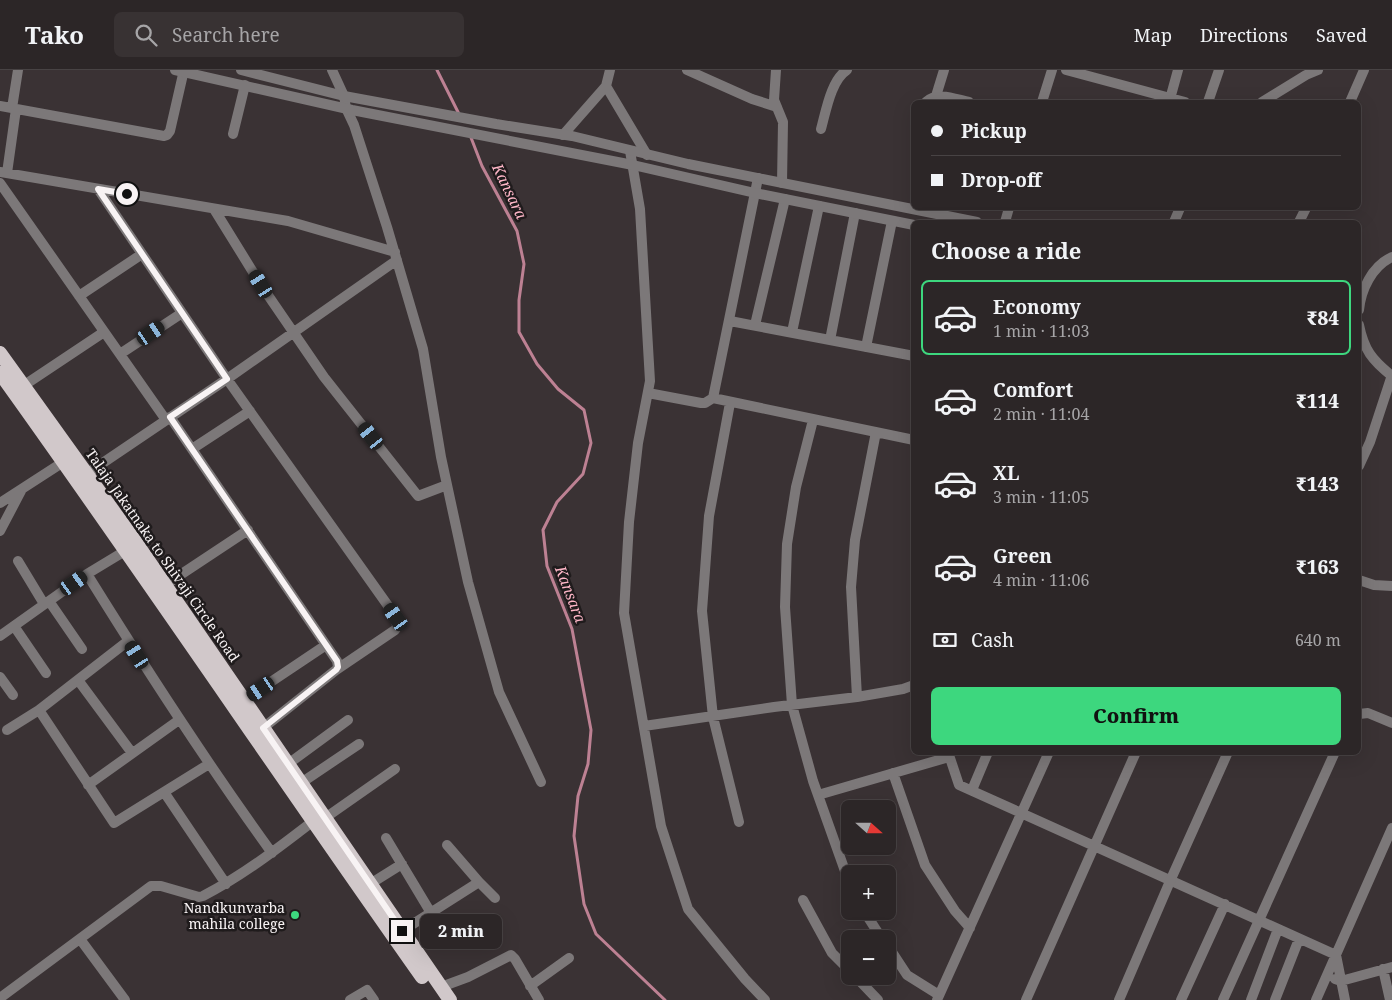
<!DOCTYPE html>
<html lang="en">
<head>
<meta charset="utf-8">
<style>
  body { margin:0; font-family:"Noto Serif",serif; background:#383233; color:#f1f3f6; height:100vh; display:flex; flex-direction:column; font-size:19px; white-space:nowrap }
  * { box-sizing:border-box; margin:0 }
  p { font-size:16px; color:#a6a5a7 }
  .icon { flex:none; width:28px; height:28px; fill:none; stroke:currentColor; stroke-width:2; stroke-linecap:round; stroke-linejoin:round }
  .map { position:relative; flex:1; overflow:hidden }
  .sheet { position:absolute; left:911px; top:150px; width:450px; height:535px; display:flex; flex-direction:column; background:#2c2627; border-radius:8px; box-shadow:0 5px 20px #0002,0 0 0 1px #484344 }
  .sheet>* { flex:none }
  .banner { position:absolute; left:911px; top:30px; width:450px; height:110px; border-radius:8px; box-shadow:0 5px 20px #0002,0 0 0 1px #484344; display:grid; align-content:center; height:110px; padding:0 20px; background:#2c2627 }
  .needle { width:32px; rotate:111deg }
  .buttons { position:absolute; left:841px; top:730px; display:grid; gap:10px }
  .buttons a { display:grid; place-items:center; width:55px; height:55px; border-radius:8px; background:#2c2627; box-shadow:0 5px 20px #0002,0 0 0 1px #484344; font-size:25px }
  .end { position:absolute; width:22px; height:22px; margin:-11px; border:6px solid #f8f3f4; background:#111; box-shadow:0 0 0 2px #111 }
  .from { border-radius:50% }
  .bubble { position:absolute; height:35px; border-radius:8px; background:#2c2627; box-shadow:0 5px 20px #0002,0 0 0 1px #484344; font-size:16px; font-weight:800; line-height:35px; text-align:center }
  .car { position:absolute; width:15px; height:30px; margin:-15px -8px; border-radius:6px; box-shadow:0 0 4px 1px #0007; background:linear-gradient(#222 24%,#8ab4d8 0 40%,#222 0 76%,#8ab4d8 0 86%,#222 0) }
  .banner b { display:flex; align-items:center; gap:18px; height:48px; font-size:19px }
  .banner b+b { border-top:1px solid #484344 }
  .banner i { width:12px; height:12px; background:#f1f3f6 }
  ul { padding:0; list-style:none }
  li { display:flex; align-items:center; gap:15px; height:75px; margin:0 10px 8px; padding:0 10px; border:2px solid transparent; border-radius:8px }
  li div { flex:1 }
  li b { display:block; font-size:19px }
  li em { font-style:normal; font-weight:800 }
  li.current { border-color:#3dd77e }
  li>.icon { width:45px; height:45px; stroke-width:1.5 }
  h2 { padding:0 20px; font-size:22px; line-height:60px }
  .pay { display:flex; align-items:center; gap:12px; height:55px; padding:0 20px; font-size:19px }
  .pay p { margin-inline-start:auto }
  .button { display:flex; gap:10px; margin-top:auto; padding:10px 20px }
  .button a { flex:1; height:58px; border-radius:8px; background:#3dd77e; color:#111; font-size:20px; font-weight:800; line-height:58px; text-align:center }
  header { display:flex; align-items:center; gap:30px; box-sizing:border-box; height:70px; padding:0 25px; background:#2c2627; border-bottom:1px solid #484344 }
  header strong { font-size:24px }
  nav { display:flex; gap:28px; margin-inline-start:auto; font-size:18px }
  .search { width:350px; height:45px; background:#383233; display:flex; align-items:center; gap:12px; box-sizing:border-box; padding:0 18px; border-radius:8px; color:#a6a5a7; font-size:19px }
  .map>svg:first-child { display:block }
</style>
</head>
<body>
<header>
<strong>Tako</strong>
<div class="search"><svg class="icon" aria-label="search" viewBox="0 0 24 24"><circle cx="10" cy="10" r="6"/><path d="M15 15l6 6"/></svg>Search here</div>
<nav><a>Map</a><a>Directions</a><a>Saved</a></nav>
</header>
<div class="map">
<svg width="1392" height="930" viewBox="0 0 1392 930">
  <rect width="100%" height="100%" fill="#3a3234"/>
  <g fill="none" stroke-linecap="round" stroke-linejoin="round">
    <path stroke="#bd8193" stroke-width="3" d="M437,0L459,44
      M470,65L482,96L517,161L524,194L519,230V262L537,294L558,319L584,340L591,373L583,404L557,432L543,460L547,496L572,559L591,660L588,694L578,726L574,766L584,834L596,864L665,930"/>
    <path stroke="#7c7879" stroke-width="10" d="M332,0L344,26L346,38L354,55L387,157L423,279L441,387L468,512L499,622L541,712
      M687,0L752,29L777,37
      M776,0L774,30L783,52L782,113
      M1066,0L1185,32
      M606,16L647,85
      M936,26L944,0
      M1170,29L1178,0
      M926,32C938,21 955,29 969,32
      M1042,32L1052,0
      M1208,32L1219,0
      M1262,32L1306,5L1318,0
      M1350,32L1364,0
      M0,36L164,66L167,65L170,61L184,0
      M12,38L18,0
      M821,59C826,41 831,10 847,0
      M233,64L245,15
      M563,65L606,16L610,0
      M630,81L640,139L650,311L638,373L629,452L624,543L661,756L688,839L745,909L765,930
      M0,102L288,151L395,182
      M7,103L16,39
      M758,108L713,328L914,370
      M0,113L166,350
      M98,119L227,309L396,547L397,557L395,560L336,600
      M214,139L261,215L324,307L418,426L447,415
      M1005,152L1009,138
      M1174,152L1180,138
      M1299,152L1306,138
      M79,226L142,184
      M730,251L914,286
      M755,255L785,129
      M792,262L819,136
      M830,270L855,143
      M866,277L892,151
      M120,284L182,243
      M23,316L104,262
      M648,323L701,333H705L713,328
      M730,333L709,446L702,541L713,647L739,752
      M170,347L337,591L338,597L336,600L263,658
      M813,350L796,417L787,474L785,537L792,635L813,711L850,815
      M192,379L250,341
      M82,407L227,309L397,190
      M0,433L68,389
      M0,461L21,421
      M18,491L44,534
      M87,504C146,599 206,692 272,783
      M1359,510L1374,515L1392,516
      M165,515L248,460
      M49,531L82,579
      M14,556L46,603
      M0,566L87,504L125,481
      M128,571L39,640L114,753L209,694
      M0,607L13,625
      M78,610L132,683
      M857,627L851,517L855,470L876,362
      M244,630L326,575
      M1359,644L1368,643L1392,653
      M644,656L774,637L857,627L903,619L914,615
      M7,660L39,640
      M948,682L959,715L1336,885L1345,930
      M288,694L348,650
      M893,703L925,795L955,841L970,858
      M301,713L359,674
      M88,715L179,650
      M972,720L988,682
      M164,722L226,814
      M818,725L949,687
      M325,748L395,699
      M386,768L431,843
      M447,775L479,812L495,828
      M370,814L402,794
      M803,830L832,883L850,901
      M864,841L882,869
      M402,861L479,812
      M80,869L125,930
      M888,876L907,905L939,925
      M1383,899L1390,930
      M855,906L878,930
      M1335,909L1341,911L1392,897
      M530,916L569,888
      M441,917L468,907L511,885L515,889L539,930
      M0,928L151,816H161L199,827L203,826C242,806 277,779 312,752
      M350,930L367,920L374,930
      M937,930L1049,682
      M1026,930L1136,682
      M1181,930L1225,834
      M1223,930L1335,682
      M1251,930L1278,859
      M1275,930L1299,869
      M1316,930L1392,758"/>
    <path stroke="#7c7879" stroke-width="10" d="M175,0L352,40L633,95L755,123L914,155
      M241,0L344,26L496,54L572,66L688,94L977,152
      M1359,240C1361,220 1372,196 1392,187
      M1359,255C1364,280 1372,290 1392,306
      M1359,396L1370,372L1392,305
      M1119,930L1171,809L1228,682"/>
    <path stroke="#d1c8ca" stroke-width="14" d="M0,283L137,474L450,930
      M0,303C143,502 280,706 422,907"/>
  </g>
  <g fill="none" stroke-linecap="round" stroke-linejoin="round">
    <path stroke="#f8f3f4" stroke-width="6" d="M127,124L98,119L227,309L170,347L337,591L338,597L336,600L263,658L402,861"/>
  </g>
  <circle fill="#3dd77e" stroke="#1f1b1c" stroke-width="2" cx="295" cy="845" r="5"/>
  <g text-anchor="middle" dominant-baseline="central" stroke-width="5" stroke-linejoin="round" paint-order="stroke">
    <g font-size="14" fill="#f8f3f4" stroke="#1f1b1c">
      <text transform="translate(163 485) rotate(55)">Talaja Jakatnaka to Shivaji Circle Road</text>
    </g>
    <g font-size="14" fill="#f8f3f4" stroke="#1f1b1c" text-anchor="end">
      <text x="285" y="837">Nandkunvarba<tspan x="285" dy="16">mahila college</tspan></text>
    </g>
    <g font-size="15" font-style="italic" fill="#feb6c7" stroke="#1f1b1c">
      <text transform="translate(510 121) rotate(64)">Kansara</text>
      <text transform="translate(571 524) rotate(69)">Kansara</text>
    </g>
  </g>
</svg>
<div class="buttons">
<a><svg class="needle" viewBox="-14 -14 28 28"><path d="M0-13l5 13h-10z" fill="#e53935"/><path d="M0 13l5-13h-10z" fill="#a6a5a7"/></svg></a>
<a>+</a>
<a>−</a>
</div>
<i class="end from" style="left:127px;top:124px"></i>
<i class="end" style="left:402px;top:861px"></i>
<div class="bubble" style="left:420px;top:844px;width:82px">2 min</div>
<i class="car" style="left:261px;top:214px;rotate:328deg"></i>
<i class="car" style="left:151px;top:263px;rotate:56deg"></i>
<i class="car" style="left:371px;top:366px;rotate:322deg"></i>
<i class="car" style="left:74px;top:513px;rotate:55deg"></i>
<i class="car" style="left:396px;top:547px;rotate:325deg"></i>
<i class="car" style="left:137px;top:585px;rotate:328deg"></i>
<i class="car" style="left:261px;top:619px;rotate:236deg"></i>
<div class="banner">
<b><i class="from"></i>Pickup</b>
<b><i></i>Drop-off</b>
</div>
<section class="sheet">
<h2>Choose a ride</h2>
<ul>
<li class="current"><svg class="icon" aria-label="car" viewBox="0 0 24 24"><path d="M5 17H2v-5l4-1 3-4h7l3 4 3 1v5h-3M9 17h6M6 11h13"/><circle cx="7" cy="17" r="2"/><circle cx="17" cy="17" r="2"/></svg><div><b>Economy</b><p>1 min · 11:03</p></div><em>₹84</em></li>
<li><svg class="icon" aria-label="car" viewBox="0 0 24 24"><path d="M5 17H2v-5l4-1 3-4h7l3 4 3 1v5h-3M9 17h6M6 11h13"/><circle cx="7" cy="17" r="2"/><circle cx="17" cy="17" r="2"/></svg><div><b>Comfort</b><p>2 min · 11:04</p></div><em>₹114</em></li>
<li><svg class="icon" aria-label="car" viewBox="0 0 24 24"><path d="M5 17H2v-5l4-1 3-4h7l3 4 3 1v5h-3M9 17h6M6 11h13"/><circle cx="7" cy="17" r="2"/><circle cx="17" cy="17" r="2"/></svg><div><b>XL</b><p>3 min · 11:05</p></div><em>₹143</em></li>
<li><svg class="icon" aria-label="car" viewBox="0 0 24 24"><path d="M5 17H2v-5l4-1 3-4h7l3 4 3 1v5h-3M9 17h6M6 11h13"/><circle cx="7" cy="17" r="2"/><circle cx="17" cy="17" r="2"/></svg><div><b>Green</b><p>4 min · 11:06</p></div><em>₹163</em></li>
</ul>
<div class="pay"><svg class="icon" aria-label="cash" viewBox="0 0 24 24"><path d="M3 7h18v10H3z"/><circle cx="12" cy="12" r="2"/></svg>Cash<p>640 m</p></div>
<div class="button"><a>Confirm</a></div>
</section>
</div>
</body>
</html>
